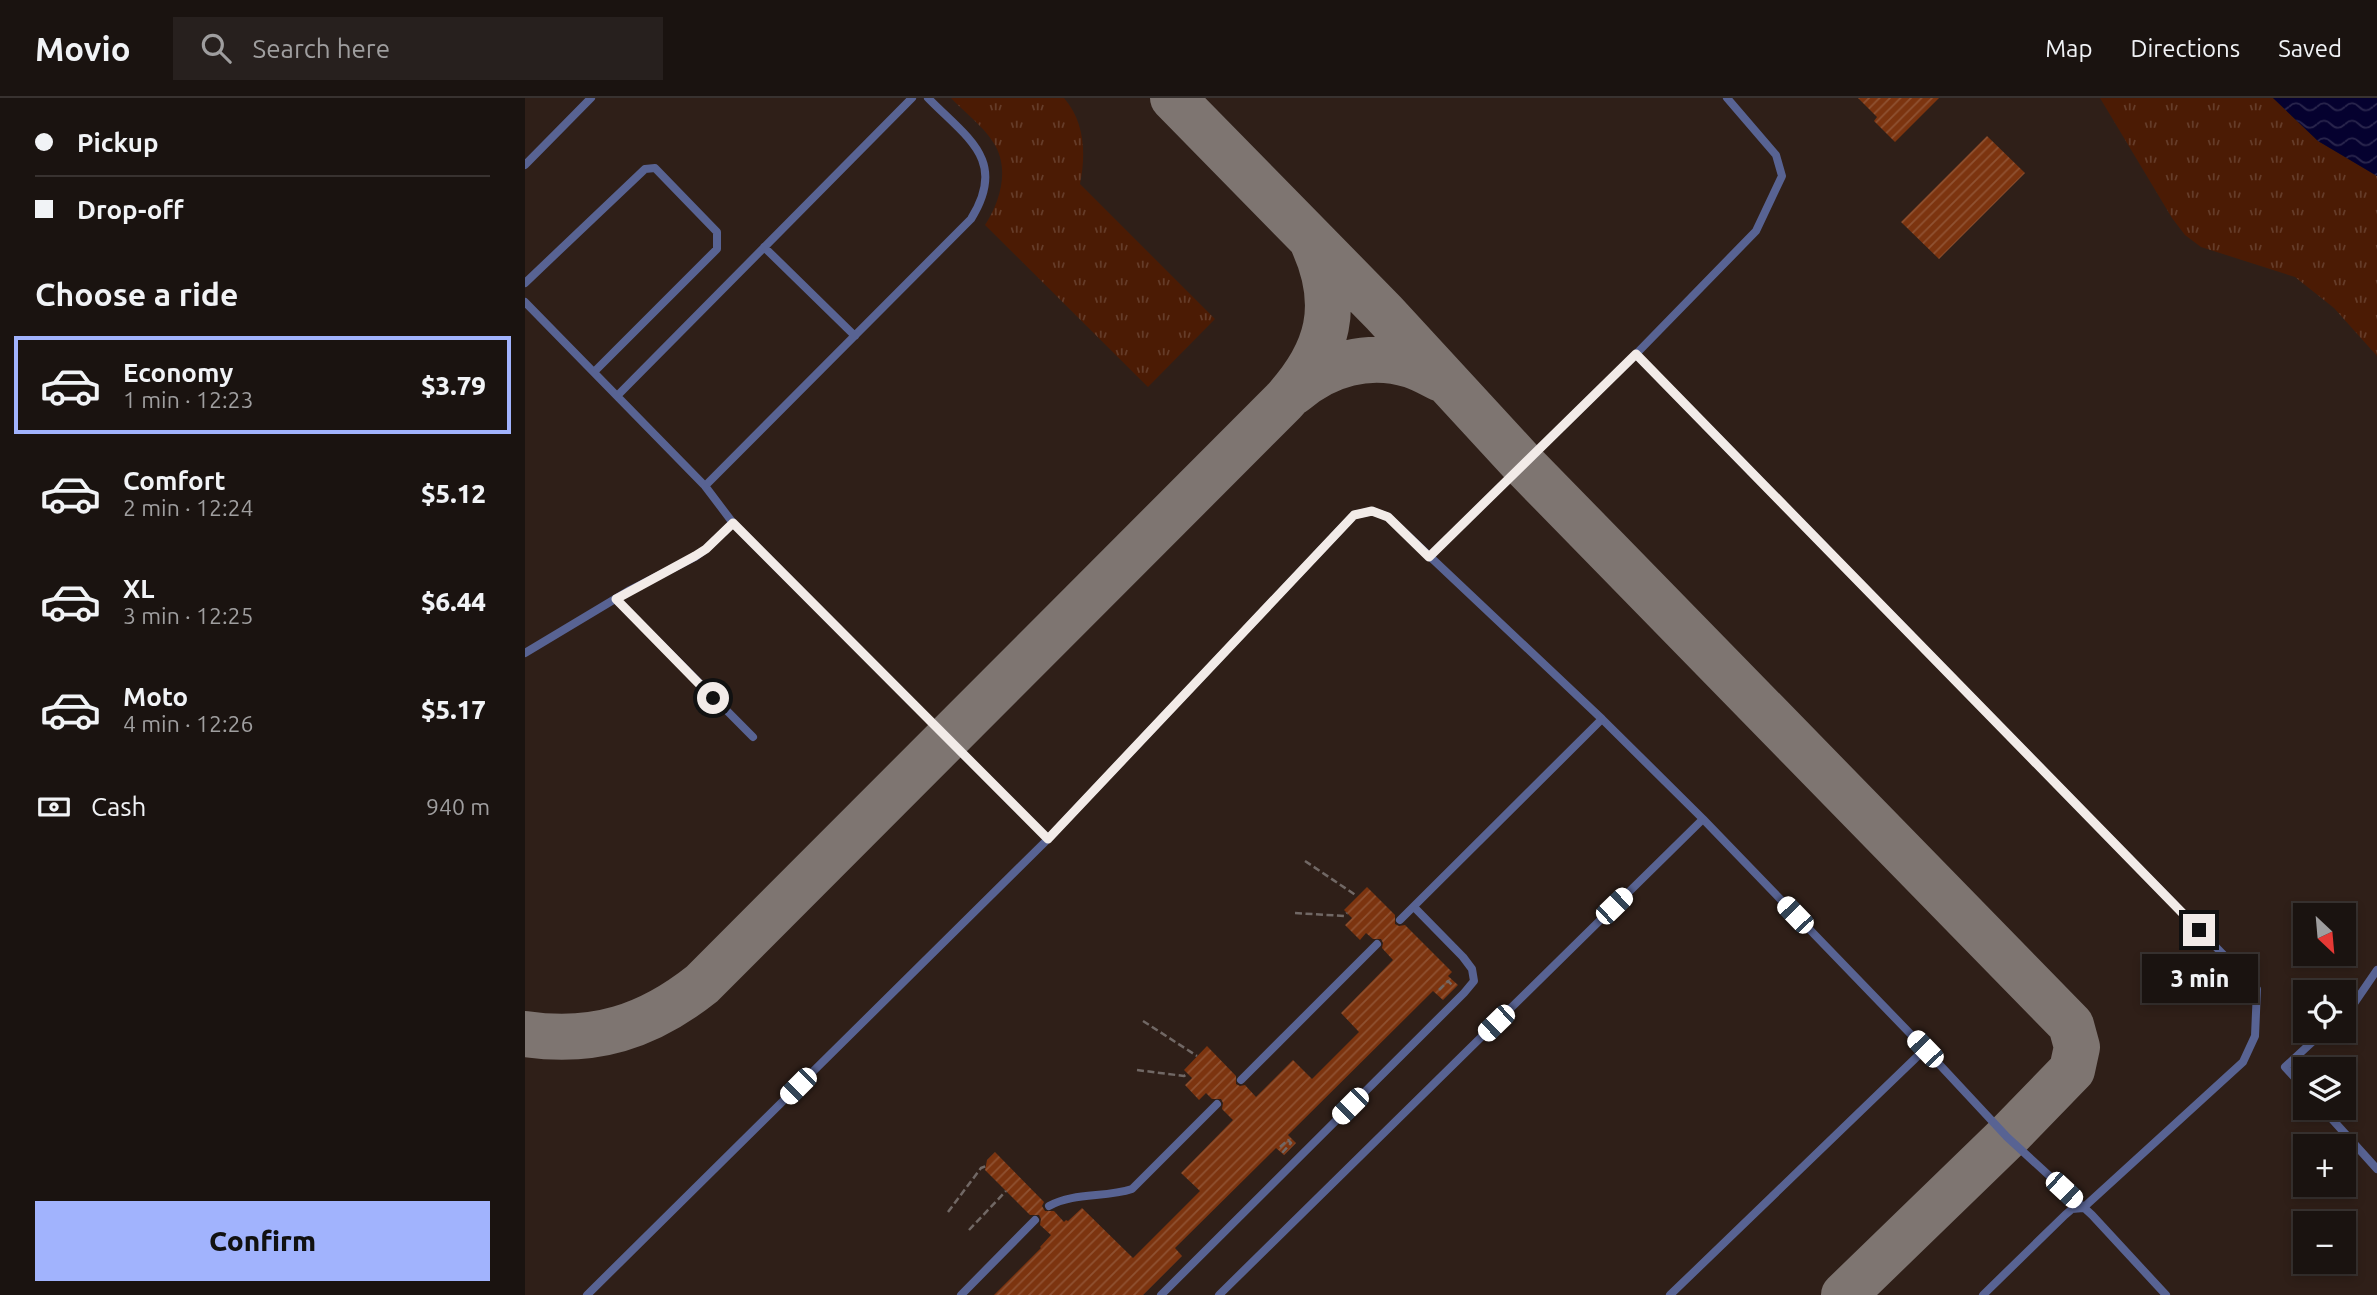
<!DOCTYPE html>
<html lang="en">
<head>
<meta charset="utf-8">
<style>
  body { margin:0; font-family:Ubuntu,sans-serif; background:#27201e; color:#f1f3f6; height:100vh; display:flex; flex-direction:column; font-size:26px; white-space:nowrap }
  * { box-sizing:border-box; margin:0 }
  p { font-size:23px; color:#9f9e9f }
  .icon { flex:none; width:38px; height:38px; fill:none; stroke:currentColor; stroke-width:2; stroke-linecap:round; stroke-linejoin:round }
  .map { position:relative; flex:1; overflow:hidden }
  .details { display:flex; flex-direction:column; background:#1a1310; width:525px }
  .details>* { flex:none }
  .guide { display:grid; align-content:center; height:154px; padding:0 35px; background:#1a1310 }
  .needle { width:46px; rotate:154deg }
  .fabs { position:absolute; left:1768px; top:805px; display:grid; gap:14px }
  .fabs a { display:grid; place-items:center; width:63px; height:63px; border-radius:0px; background:#1a1310; box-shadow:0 4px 10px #0003,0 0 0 2px #383230; font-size:35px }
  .end { position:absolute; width:32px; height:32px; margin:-16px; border:9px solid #f2ebe8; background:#111; box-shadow:0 0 0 4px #111 }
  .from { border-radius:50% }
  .bubble { position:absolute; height:49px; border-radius:0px; background:#1a1310; box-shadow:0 4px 10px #0003,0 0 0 2px #383230; font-size:23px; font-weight:800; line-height:49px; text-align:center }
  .car { position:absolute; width:21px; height:42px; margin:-21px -10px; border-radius:9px; box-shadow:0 0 5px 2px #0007; background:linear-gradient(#fff 24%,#345 0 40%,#fff 0 76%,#345 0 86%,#fff 0) }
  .guide b { display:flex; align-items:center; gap:24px; height:66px; font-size:26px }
  .guide b+b { border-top:2px solid #383230 }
  .guide i { width:18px; height:18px; background:#f1f3f6 }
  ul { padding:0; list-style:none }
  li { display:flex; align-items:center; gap:21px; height:98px; margin:0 14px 10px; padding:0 21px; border:4px solid transparent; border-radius:0px }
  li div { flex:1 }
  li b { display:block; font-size:26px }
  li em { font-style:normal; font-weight:800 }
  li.current { border-color:#a1b3fd }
  li>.icon { width:63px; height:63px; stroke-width:1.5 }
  h2 { padding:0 35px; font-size:32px; line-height:84px }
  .pay { display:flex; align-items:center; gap:18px; height:77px; padding:0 35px; font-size:26px }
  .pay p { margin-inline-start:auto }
  .cta { display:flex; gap:14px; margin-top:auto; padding:14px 35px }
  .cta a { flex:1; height:80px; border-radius:0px; background:#a1b3fd; color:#111; font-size:28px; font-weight:800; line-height:80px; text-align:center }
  header { display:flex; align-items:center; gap:42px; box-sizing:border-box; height:98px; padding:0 35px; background:#1a1310; border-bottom:2px solid #383230 }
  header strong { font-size:33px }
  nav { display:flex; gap:38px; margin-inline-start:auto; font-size:24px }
  .search { width:490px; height:63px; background:#27201e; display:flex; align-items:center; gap:18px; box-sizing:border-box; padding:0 24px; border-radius:0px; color:#9f9e9f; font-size:26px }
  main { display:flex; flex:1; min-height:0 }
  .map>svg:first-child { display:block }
</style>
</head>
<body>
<header>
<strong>Movio</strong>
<div class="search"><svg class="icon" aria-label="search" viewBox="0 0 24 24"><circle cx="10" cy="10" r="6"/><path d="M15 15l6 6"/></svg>Search here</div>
<nav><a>Map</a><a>Directions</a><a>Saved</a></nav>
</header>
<main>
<section class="details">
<div class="guide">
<b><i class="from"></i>Pickup</b>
<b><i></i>Drop-off</b>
</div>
<h2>Choose a ride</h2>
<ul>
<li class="current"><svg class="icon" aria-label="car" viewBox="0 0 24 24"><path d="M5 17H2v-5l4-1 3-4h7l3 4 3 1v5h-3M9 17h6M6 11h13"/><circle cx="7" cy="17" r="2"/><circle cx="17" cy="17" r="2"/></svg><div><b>Economy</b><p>1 min · 12:23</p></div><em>$3.79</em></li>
<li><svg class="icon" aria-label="car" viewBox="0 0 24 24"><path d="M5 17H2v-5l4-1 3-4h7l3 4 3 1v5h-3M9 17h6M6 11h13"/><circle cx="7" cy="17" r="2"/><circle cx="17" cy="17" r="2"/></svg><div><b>Comfort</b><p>2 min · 12:24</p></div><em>$5.12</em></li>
<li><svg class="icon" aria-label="car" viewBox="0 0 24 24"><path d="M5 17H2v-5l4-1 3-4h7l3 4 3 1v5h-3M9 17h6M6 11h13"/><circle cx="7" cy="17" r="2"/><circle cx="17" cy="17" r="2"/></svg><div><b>XL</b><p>3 min · 12:25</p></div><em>$6.44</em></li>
<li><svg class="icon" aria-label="car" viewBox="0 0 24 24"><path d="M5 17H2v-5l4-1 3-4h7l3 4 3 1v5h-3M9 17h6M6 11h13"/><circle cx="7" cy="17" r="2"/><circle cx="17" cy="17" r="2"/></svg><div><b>Moto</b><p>4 min · 12:26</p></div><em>$5.17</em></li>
</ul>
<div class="pay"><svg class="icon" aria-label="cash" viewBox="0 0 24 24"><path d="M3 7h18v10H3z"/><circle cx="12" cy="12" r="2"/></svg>Cash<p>940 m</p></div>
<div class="cta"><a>Confirm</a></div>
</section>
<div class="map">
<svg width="1852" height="1197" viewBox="0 0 1852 1197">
  <defs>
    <pattern id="grass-tufts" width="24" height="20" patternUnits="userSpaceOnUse" patternTransform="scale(1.75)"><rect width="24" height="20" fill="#4b1b04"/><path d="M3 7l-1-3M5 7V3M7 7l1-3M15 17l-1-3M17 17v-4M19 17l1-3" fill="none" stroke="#653c29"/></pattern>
    <pattern id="water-waves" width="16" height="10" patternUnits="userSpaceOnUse" patternTransform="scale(1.75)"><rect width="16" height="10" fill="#05012f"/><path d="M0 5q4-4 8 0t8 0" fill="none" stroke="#2a264d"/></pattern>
    <pattern id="building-hatch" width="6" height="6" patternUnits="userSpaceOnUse" patternTransform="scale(1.75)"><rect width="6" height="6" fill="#7c340f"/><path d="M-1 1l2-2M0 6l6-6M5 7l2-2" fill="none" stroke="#8f5232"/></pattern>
  </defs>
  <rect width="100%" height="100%" fill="#231915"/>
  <path fill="#2f1f18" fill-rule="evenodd" d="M0,0H1748L1793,43L1852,78V1197H0ZM1780,817H1818V856H1780ZM1780,894H1818V933H1780ZM1780,971H1818V1010H1780ZM1780,1048H1818V1087H1780ZM1780,1125H1818V1164H1780Z"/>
  <path fill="url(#grass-tufts)" d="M426,0H539C560,24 561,56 555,86L690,221L623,289L460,127C476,103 485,69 468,44C458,28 439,14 426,0Z
    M1575,0H1748L1793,43L1852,78V258L1809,210L1770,179L1676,149L1660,137L1647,120Z"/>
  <path fill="url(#water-waves)" d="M1748,0H1852V78L1793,43Z"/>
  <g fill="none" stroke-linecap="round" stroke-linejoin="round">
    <path stroke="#7e7571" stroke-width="46" d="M648,0L859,215L999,367L1546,927L1552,949L1547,972L1482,1039L1319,1197
      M769,294C801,266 844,254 886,267C896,270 906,276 916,281
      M0,936C69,946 123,929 177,886L759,303C804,254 816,207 788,145"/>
  </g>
  <path fill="url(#building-hatch)" d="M1333,0H1414L1370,44L1349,23L1352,19Z
    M1462,38L1500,75L1414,161L1376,124Z
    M842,789L870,817V826L874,828L880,827L927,874L923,878L933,887L918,902L908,893L763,1037L771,1045L759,1057L751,1050L650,1150L657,1158L618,1197H469L516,1150L515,1149L526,1137L515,1127L516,1121L514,1117H505L460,1072L462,1062L470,1054L519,1104L517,1108L520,1113H529L539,1124L541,1122L543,1123L557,1110L608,1160L675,1093L656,1075L708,1022L697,1011L698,1005L696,1001H687L681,995L674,1002L660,987L667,980L659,972L682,948L711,978V986L715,988L720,987L731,999L768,962L787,981L834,934L816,915L868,862L857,850L858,845L856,841H848L841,835L835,842L820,827L827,820L819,812Z"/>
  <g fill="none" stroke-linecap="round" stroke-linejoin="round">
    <path stroke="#716865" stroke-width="2.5" stroke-dasharray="7 3.5" stroke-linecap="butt" d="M780,763L832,798
      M770,815L819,818L822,815
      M914,892L923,883L927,887
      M618,923L672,958
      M612,972L659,978L662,976
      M755,1049L763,1042L766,1045L757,1055
      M423,1114L456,1070L461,1068
      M444,1132L481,1093"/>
    <path stroke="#586393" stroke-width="8" d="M0,67L66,0
      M239,149L330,238
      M0,185L120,71L130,70L192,134V151L69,274
      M0,204L180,388L208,425L523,741
      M1111,256L1732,891L1730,938L1718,964L1558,1110L1547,1111L1540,1117L1458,1197
      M92,298L387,0
      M180,388L446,121C483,62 442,40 403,0
      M904,459L1111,256L1231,133L1257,78L1251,57L1202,0
      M91,501L228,639
      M0,555L105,492L170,459L181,451L208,425
      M1818,915L1828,907L1852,872
      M1400,951L1482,1039L1567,1117L1641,1197
      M716,982L852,846
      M1780,991L1760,969L1799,933
      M1797,1010L1852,1071
      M524,1108C549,1094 580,1100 607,1091L692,1006
      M62,1197L523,741L829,417L847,413L863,419L1077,621L875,822
      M436,1197L510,1122
      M636,1197L939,895L949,883L947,871L938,859L889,809
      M694,1197L1178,721L1077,621
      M1145,1197L1400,951L1178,721"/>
  </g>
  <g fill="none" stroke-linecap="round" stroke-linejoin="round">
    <path stroke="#f2ebe8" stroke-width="9" d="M188,600L91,501L170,458L181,451L208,425L523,741L829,417L847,413L863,419L904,459L1111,256L1674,832"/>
  </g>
</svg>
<div class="fabs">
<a><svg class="needle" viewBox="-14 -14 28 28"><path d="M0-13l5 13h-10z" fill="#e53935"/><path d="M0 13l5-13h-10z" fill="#9f9e9f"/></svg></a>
<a><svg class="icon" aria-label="locate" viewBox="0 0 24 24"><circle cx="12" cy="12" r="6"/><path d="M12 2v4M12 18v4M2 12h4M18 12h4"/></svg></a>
<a><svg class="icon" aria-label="layers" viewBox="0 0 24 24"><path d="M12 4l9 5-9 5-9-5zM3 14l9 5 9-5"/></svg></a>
<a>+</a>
<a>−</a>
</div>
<i class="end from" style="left:188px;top:600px"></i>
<i class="end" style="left:1674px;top:832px"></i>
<div class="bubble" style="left:1617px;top:856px;width:116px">3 min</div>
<i class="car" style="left:1089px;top:808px;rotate:46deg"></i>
<i class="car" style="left:1270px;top:817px;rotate:316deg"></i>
<i class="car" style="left:971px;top:925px;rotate:226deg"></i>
<i class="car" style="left:1400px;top:951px;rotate:316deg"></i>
<i class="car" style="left:273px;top:988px;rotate:225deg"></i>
<i class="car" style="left:825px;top:1008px;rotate:225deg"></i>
<i class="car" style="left:1539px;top:1092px;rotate:133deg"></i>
</div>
</main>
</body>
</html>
